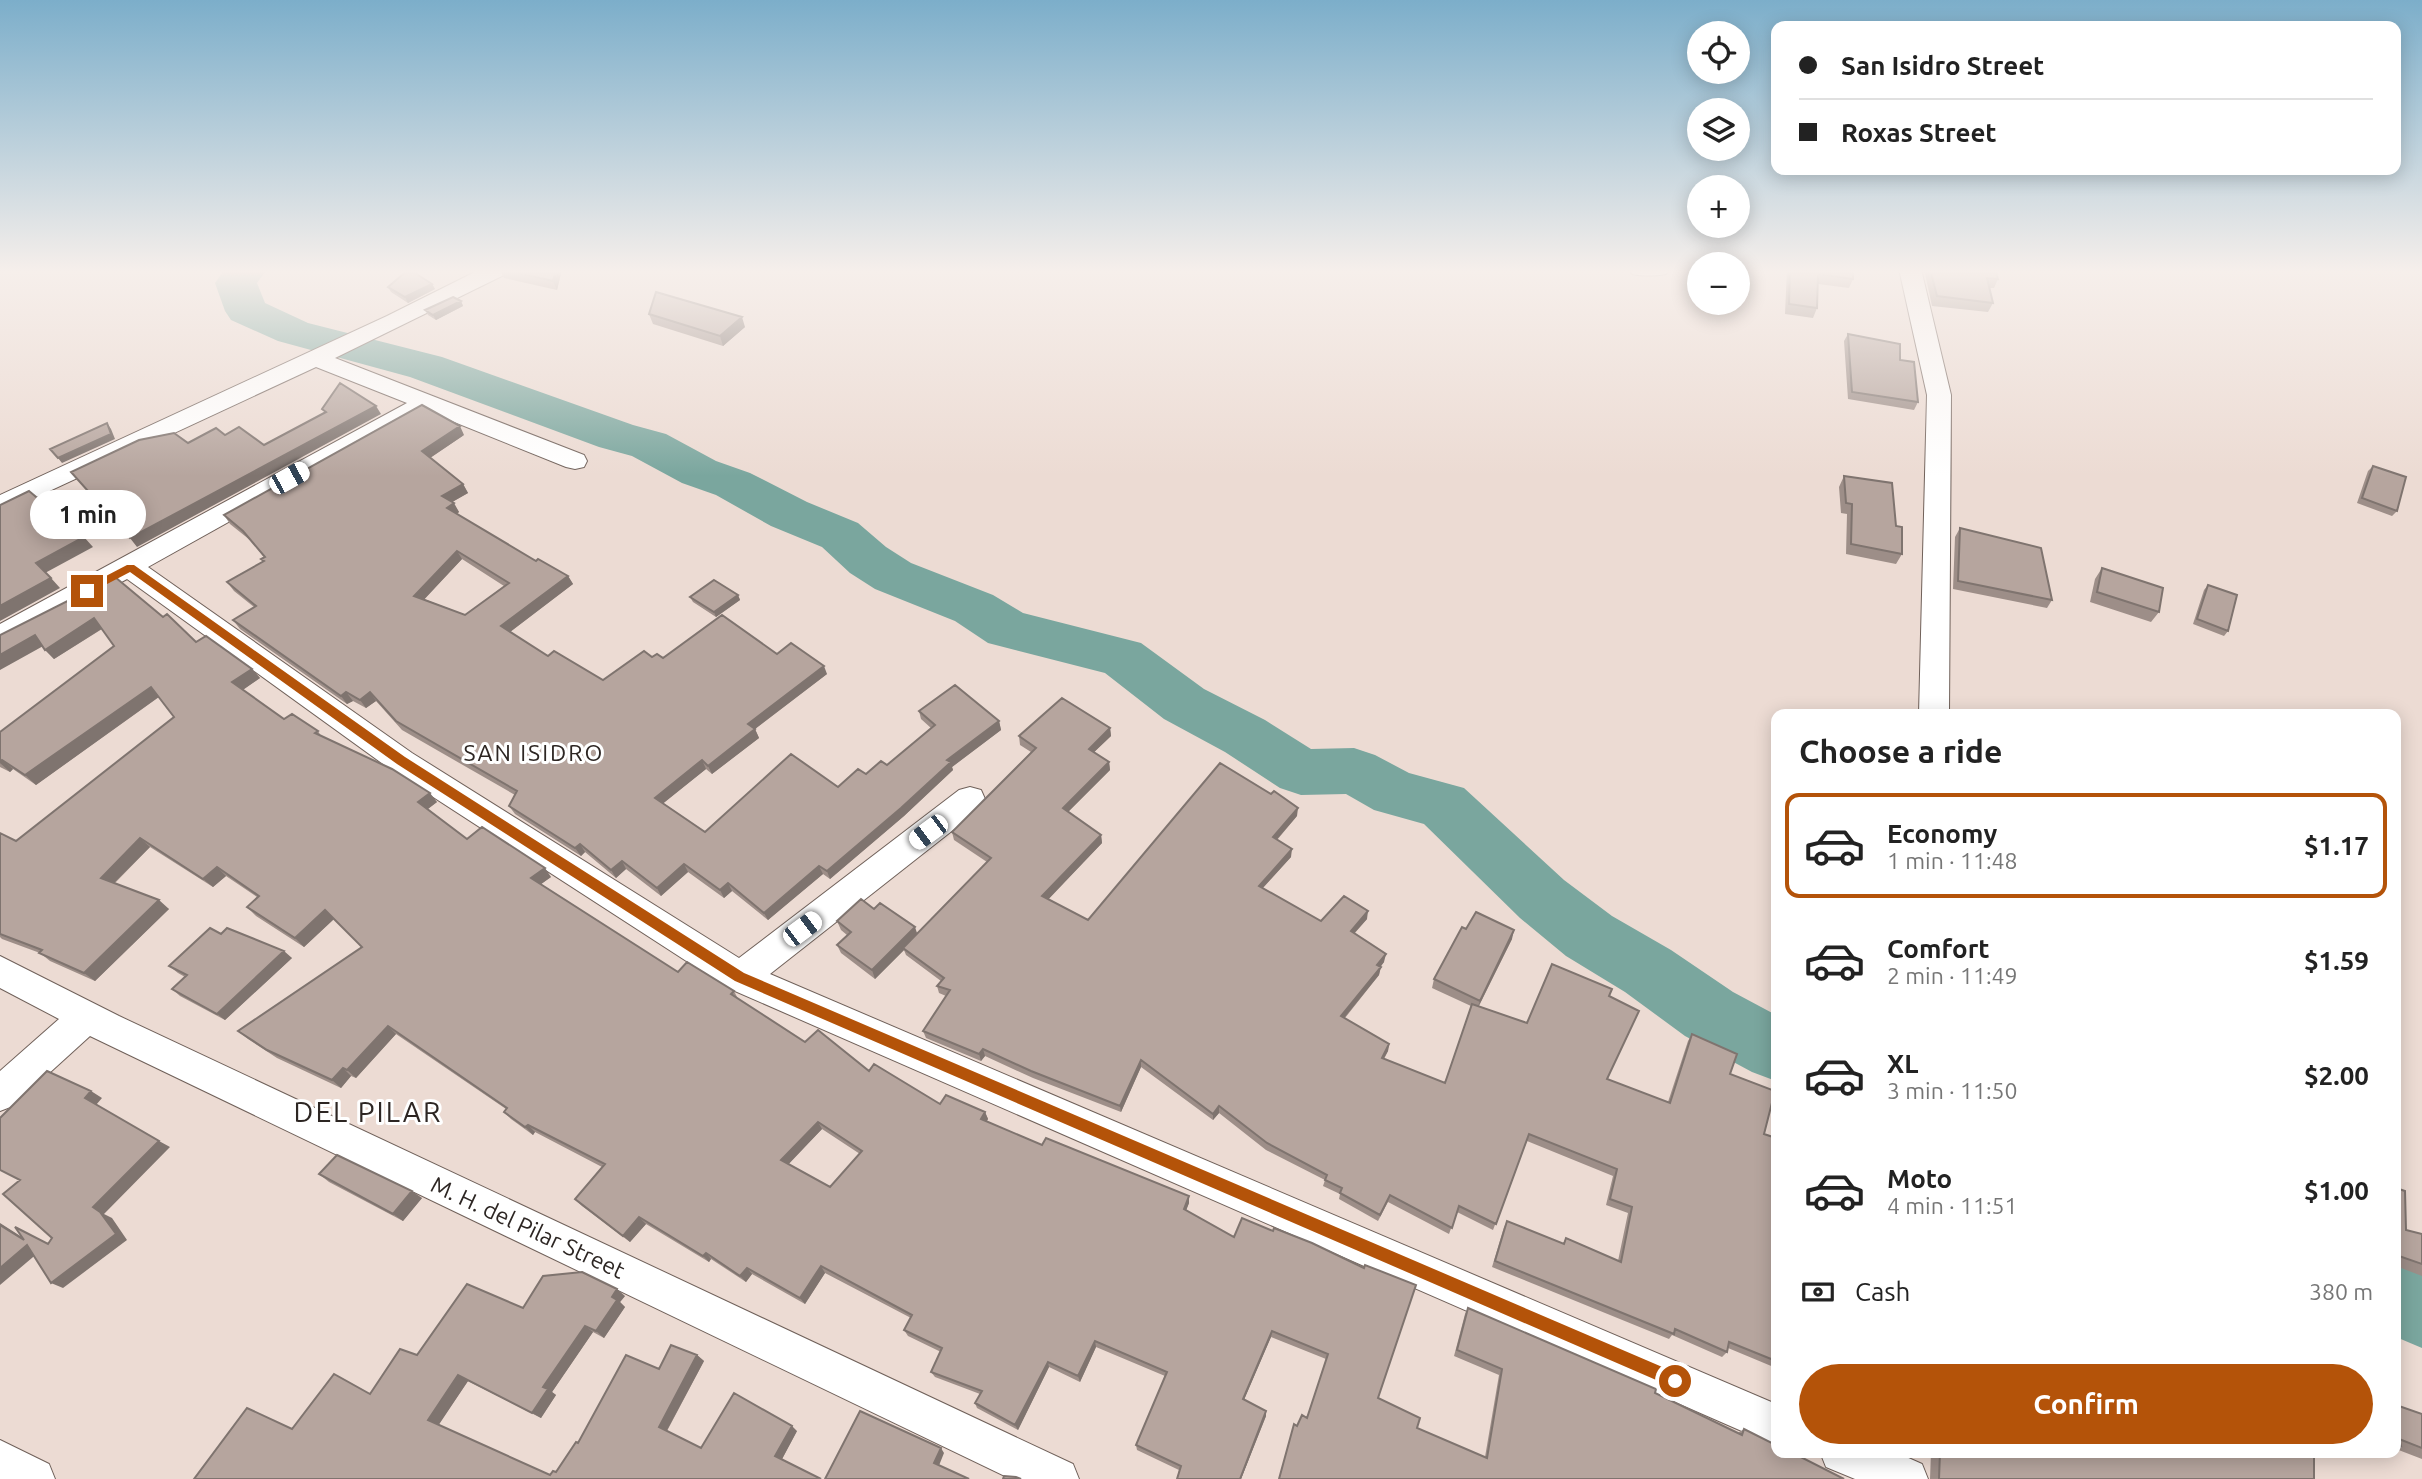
<!DOCTYPE html>
<html lang="en">
<head>
<meta charset="utf-8">
<style>
  body { margin:0; font-family:Ubuntu,sans-serif; background:#f2f2f2; color:#222; height:100vh; display:flex; flex-direction:column; font-size:26px; white-space:nowrap }
  * { box-sizing:border-box; margin:0 }
  p { font-size:23px; color:#767676 }
  .icon { flex:none; width:38px; height:38px; fill:none; stroke:currentColor; stroke-width:2; stroke-linecap:round; stroke-linejoin:round }
  .map { position:relative; flex:1; overflow:hidden }
  .sheet { position:absolute; left:1771px; top:709px; width:630px; height:749px; display:flex; flex-direction:column; background:#fff; border-radius:14px; box-shadow:0 4px 18px #0003 }
  .sheet>* { flex:none }
  .guide { position:absolute; left:1771px; top:21px; width:630px; height:154px; border-radius:14px; box-shadow:0 4px 18px #0003; display:grid; align-content:center; height:154px; padding:0 28px; background:#fff }
  .fabs { position:absolute; left:1687px; top:21px; display:grid; gap:14px }
  .fabs a { display:grid; place-items:center; width:63px; height:63px; border-radius:50%; background:#fff; box-shadow:0 4px 18px #0003; font-size:35px }
  .end { position:absolute; width:32px; height:32px; margin:-16px; border:9px solid #b45309; background:#fff; box-shadow:0 0 0 4px #fff }
  .from { border-radius:50% }
  .bubble { position:absolute; height:49px; border-radius:24px; background:#fff; box-shadow:0 4px 18px #0003; font-size:23px; font-weight:600; line-height:49px; text-align:center }
  .car { position:absolute; width:21px; height:42px; margin:-21px -10px; border-radius:9px; box-shadow:0 0 5px 2px #0007; background:linear-gradient(#fff 24%,#345 0 40%,#fff 0 76%,#345 0 86%,#fff 0) }
  .guide b { display:flex; align-items:center; gap:24px; height:66px; font-size:26px }
  .guide b+b { border-top:2px solid #e0e0e0 }
  .guide i { width:18px; height:18px; background:#222 }
  ul { padding:0; list-style:none }
  li { display:flex; align-items:center; gap:21px; height:105px; margin:0 14px 10px; padding:0 14px; border:4px solid transparent; border-radius:14px }
  li div { flex:1 }
  li b { display:block; font-size:26px }
  li em { font-style:normal; font-weight:600 }
  li.current { border-color:#b45309 }
  li>.icon { width:63px; height:63px; stroke-width:1.5 }
  h2 { padding:0 28px; font-size:32px; line-height:84px }
  .pay { display:flex; align-items:center; gap:18px; height:77px; padding:0 28px; font-size:26px }
  .pay p { margin-inline-start:auto }
  .cta { display:flex; gap:14px; margin-top:auto; padding:14px 28px }
  .cta a { flex:1; height:80px; border-radius:42px; background:#b45309; color:#fff; font-size:28px; font-weight:600; line-height:80px; text-align:center }
  .map>svg:first-child { display:block }
</style>
</head>
<body>
<div class="map">
<svg width="2422" height="1479" viewBox="0 0 2422 1479">
  <rect width="100%" height="100%" fill="#ecdbd3"/>
  <g fill="none" stroke-linecap="round" stroke-linejoin="round">
    <path fill="#7aa69e" fill-rule="evenodd" d="M225,269H267L257,283L265,303L308,323L442,357L633,425L666,434L716,461L750,473L807,502L858,523L886,547L911,563L993,595L1023,613L1141,643L1204,689L1265,720L1311,749L1354,748L1375,755L1409,773L1464,788L1564,880L1612,916L1671,950L1733,992L1776,1015V1081L1752,1072L1685,1036L1625,992L1566,956L1520,918L1424,824L1374,810L1346,794L1301,795L1280,788L1225,752L1164,719L1105,673L988,643L955,621L875,589L850,573L822,547L771,526L716,495L682,483L632,456L599,447L410,377L278,341L231,320L225,311L215,283Z
      M2396,1259L2422,1270V1348L2396,1337Z"/>
    <g stroke="#70615a" stroke-width="2">
      <path id="minor" d="M481,269H509L506,274L335,358L584,455L587,461L584,467L575,469L566,467L427,411L148,567L412,753L739,958L959,790L970,787L981,790L985,799L981,808L770,974L1776,1404V1446L728,988L390,769L127,579L0,647V624L407,403L316,367L0,514V495L387,316Z
        M1629,269H1669L1666,274C1655,276 1643,276 1632,274Z
        M1899,269H1921L1951,395L1949,714H1919L1927,395Z
        M0,956L119,1016L1073,1464L1079,1479H1011L90,1036L13,1106L0,1111V1071L59,1019L0,988Z
        M0,1440L49,1464L55,1479H0Z
        M1820,1452H1895L1922,1464L1928,1479H1855L1826,1467Z"/>
    </g>
    <use href="#minor" fill="#fff" fill-rule="evenodd"/>
  </g>
  <path fill="#9d8e88" fill-rule="evenodd" d="M562,269L557,290L504,278L500,270Z
    M1787,269H1853V279L1849,288L1818,284L1817,308L1813,318L1785,314Z
    M1924,269H1995L1998,279L1994,288H1989L1993,303L1988,312L1932,306Z
    M432,284L435,289L408,303L391,292L388,287Z
    M461,301L463,306L436,320L428,315L425,310Z
    M649,314L745,327L723,346L653,324Z
    M1848,334L1900,360L1918,402L1914,410L1848,399L1844,341Z
    M464,435L430,458L463,484L468,493L452,502L459,512L457,514L536,561L568,576L573,584L510,632L548,656L603,680L652,657L777,654L827,674L755,729L759,738L712,774L706,769L663,803L705,832L838,787L887,765L931,728L921,719L919,711L999,721L1001,730L952,767L953,770L904,816L830,879L823,874L768,920L732,891L724,898L688,872L661,896L626,869L616,878L585,852L581,856L515,814L509,806L515,795L402,730L376,701L366,708L353,701L347,704L240,629L233,620L254,607L234,591L227,582L263,562L261,559L264,557L250,540L230,524L224,515ZM462,559L504,586L465,615L424,599Z
    M2373,466L2397,511L2392,516L2357,503L2368,471Z
    M1844,476L1902,554L1896,564L1846,554L1847,514L1841,513L1839,487Z
    M1960,528L2052,600L2047,608L1953,589L1955,537Z
    M2102,568L2159,612L2151,622L2090,602L2095,579Z
    M2208,585L2228,631L2224,636L2193,624L2204,590Z
    M738,595L740,600L716,617L693,602L690,597Z
    M163,617L196,642L252,669L260,678L242,690L284,719L318,731L321,736L437,802L428,809L467,839L551,877L541,884L678,972L734,991L738,999L805,1042L940,1104L985,1112L988,1119L986,1122L1042,1145L1189,1203L1186,1210L1378,1398L1417,1428L1485,1457L1499,1375L1454,1356L1465,1314L1468,1308L1655,1393L1738,1433L1744,1429L1776,1445L1279,1479L1297,1426L1307,1418L1326,1359L1271,1337L1244,1400L1266,1411V1416L1241,1479H1177L1179,1470L1137,1450L1136,1445L1165,1376L1096,1347L1080,1382L1049,1367L1018,1430L977,1408L975,1403L980,1394L935,1377L931,1372L941,1352L908,1336L904,1330L911,1318L825,1273L805,1304L752,1274L746,1282L711,1259L709,1262L646,1224L630,1242L582,1206L575,1199L602,1167L535,1132L533,1135L511,1119L504,1112L506,1109L396,1034L356,1078L351,1076L341,1088L277,1058L248,1039L238,1031L362,947L334,919L304,947L256,916L247,907L257,897L226,876L213,887L150,847L115,883L169,909L95,981L50,961L40,953L2,939L0,937V833L16,841L174,717L159,697L36,785L13,769L10,772L0,767V732L114,646L102,629L54,659L42,646L0,635ZM822,1129L860,1154L830,1187L788,1164Z
    M1110,728L1111,736L1094,752L1109,762L1110,770L1068,812L1101,835L1102,843L1048,899L1088,920L1297,816L1277,840L1291,857L1263,888L1321,921L1367,919L1354,934L1384,962L1380,967L1379,975L1345,1018L1389,1044L1388,1051L1384,1059L1445,1083L1471,1006L1432,988L1434,979L1466,929L1512,939L1479,1006L1527,1023L1609,996L1607,1079L1668,1102L1688,1041L1692,1034L1730,1074L1764,1134L1776,1138V1368L1728,1348L1727,1352L1722,1357L1672,1335L1669,1339L1492,1267L1504,1227L1507,1221L1563,1244L1566,1238L1618,1261L1628,1213L1606,1205L1613,1176L1527,1141L1493,1230L1457,1212L1449,1234L1388,1202L1378,1221L1339,1199L1340,1194L1323,1186L1325,1180L1266,1150L1219,1113L1213,1120L1141,1067L1121,1112L1033,1078L985,1056L981,1061L926,1038L923,1031L946,996L939,993L937,986L941,981L906,955L904,950L875,979L841,953L837,945L847,935L841,930L837,921L874,909L917,933L987,862L954,840L952,832L1031,752L1020,745L1019,736Z
    M221,934L292,958L225,1020L180,996L172,989L185,977L178,973L169,966Z
    M319,1174L422,1198L403,1221L329,1182Z
    M2396,1188L2406,1230L2422,1234V1276L2396,1266Z
    M625,1296L620,1302L625,1307L604,1338L593,1332L552,1392L556,1395L541,1418L468,1381L438,1425L550,1475L556,1472L578,1443L659,1369L697,1355L704,1361L667,1431L701,1448L797,1431L782,1459L821,1479H194L292,1429L370,1394L417,1355L523,1308Z
    M2396,1405L2422,1414V1459L2396,1449Z
    M1931,1452H2314V1479H1930Z"/>
  <path fill="#7f746f" d="M556,269H562L557,290L553,281Z
    M432,284L435,289L408,303L405,297Z
    M461,301L463,306L436,320L433,315Z
    M742,317L745,327L723,346L720,336Z
    M376,406L381,414L137,547L130,538Z
    M107,423L111,429L115,439L62,463L58,458Z
    M460,426L464,435L427,460L422,451Z
    M463,484L468,493L447,505L442,496Z
    M454,503L459,512L452,517L447,508Z
    M84,537L93,547L45,573L36,563Z
    M457,551L462,559L420,604L414,596Z
    M568,576L573,584L506,635L501,626Z
    M51,578L60,588L0,621V606Z
    M738,595L740,600L716,617L714,612Z
    M94,618L103,628L54,659L45,650Z
    M35,635L45,645L0,670V655Z
    M824,666L827,674L751,732L748,724Z
    M252,669L260,678L240,692L232,682Z
    M151,687L160,696L36,785L25,775Z
    M346,692L353,701L347,704L341,696Z
    M370,692L376,701L366,708L360,700Z
    M999,721L1001,730L952,767L953,770L904,816L830,879L827,871L947,760Z
    M1110,728L1111,736L1089,757V749Z
    M755,729L759,738L712,774L708,766Z
    M2,760L13,769L10,772L0,763Z
    M702,760L706,769L660,806L655,798Z
    M1109,762L1110,770L1064,816L1063,808Z
    M430,793L437,802L425,811L418,802Z
    M1298,808L1297,816L1272,845L1273,837Z
    M1101,835L1102,843L1044,904L1042,896Z
    M140,838L150,847L111,886L101,878Z
    M580,844L585,852L581,856L575,848Z
    M1292,849L1291,857L1258,893L1259,886Z
    M622,861L626,869L616,878L611,870Z
    M684,864L688,872L661,896L657,888Z
    M819,866L823,874L768,920L764,913Z
    M217,867L226,876L213,887L203,879Z
    M545,868L551,877L537,887L531,878Z
    M728,883L732,891L724,898L720,890Z
    M159,900L169,909L95,981L84,973Z
    M325,910L334,919L304,947L295,938Z
    M1368,911L1367,919L1349,939L1351,931Z
    M915,927L918,936L903,948L904,950L875,979L872,970Z
    M1514,930L1512,939L1477,1009L1480,1001Z
    M284,951L292,958L225,1020L217,1014Z
    M1386,954L1384,962L1376,973L1377,965Z
    M1381,967L1379,975L1340,1023L1341,1016Z
    M388,1026L396,1034L356,1078L347,1070Z
    M1389,1044L1388,1051L1380,1065L1382,1058Z
    M983,1049L985,1056L981,1061L979,1054Z
    M1141,1060V1067L1121,1112L1120,1106Z
    M343,1068L351,1076L341,1088L332,1080Z
    M91,1091L102,1098L96,1105L85,1098Z
    M1219,1106V1113L1213,1120V1114Z
    M985,1112L988,1119L983,1127L981,1119Z
    M818,1122L822,1129L785,1168L781,1160Z
    M528,1125L535,1132L533,1135L525,1127Z
    M159,1141L170,1147L104,1214L112,1218L127,1240L63,1288L51,1283L93,1207Z
    M412,1191L422,1198L403,1221L393,1214Z
    M1189,1196V1203L1184,1216V1209Z
    M639,1217L646,1224L630,1242L623,1236Z
    M0,1223L36,1246L24,1240L0,1225Z
    M27,1245L39,1252L0,1285V1268Z
    M706,1253L711,1259L709,1262L703,1256Z
    M821,1266L825,1273L805,1304L800,1298Z
    M747,1268L752,1274L746,1282L740,1276Z
    M617,1289L625,1296L620,1302L625,1307L604,1338L596,1331L612,1297Z
    M585,1326L593,1332L552,1392L556,1395L541,1418L532,1413L543,1387Z
    M1272,1331L1271,1337L1242,1404L1243,1399Z
    M1095,1341L1096,1347L1080,1382L1078,1376Z
    M697,1355L704,1361L666,1432L659,1427Z
    M1048,1362L1049,1367L1018,1430L1015,1425Z
    M458,1375L468,1381L438,1426L428,1420Z
    M1266,1411V1416L1241,1479H1240Z
    M792,1426L797,1431L781,1461L775,1456Z
    M941,1448L944,1453L938,1468L934,1463Z"/>
  <path fill="#b6a59e" stroke="#7f746f" stroke-width="2" fill-rule="evenodd" d="M409,269L432,284L405,297L388,287Z
    M500,269H556L553,281Z
    M1790,269H1853V279L1818,274L1817,308L1789,304Z
    M1930,269H1995L1998,279L1987,278L1993,303L1937,296Z
    M656,292L742,317L720,336L649,314Z
    M453,297L461,301L433,315L425,310Z
    M1848,334L1900,344V360L1914,362L1918,402L1852,392Z
    M340,383L376,406L130,538L71,472L139,440L174,433L188,443L216,428L225,435L239,427L264,445L326,412L322,409Z
    M422,405L460,426L422,451L463,484L442,496L454,503L447,508L536,561L538,559L568,576L501,626L548,656L554,651L603,680L644,651L652,657L657,654L663,658L722,615L777,654L791,643L824,666L748,724L755,729L708,766L702,760L655,798L705,832L791,754L838,787L858,769L866,774L881,761L887,765L935,725L919,711L955,685L999,721L947,760L951,762L901,808L827,871L819,866L764,913L728,883L720,890L684,864L657,888L622,861L611,870L580,844L575,848L509,806L517,791L396,721L370,692L360,700L346,692L341,696L233,620L256,606L227,582L264,561L261,559L265,557L243,531L224,515ZM457,551L509,583L465,615L414,596Z
    M107,423L111,434L58,458L50,449Z
    M2373,466L2406,477L2397,511L2362,498Z
    M1844,476L1892,483L1896,526L1902,527V554L1851,544L1852,504L1846,503Z
    M29,491L84,537L36,563L51,578L0,606V505Z
    M1960,528L2041,548L2052,600L1958,581Z
    M2102,568L2163,588L2159,612L2097,592Z
    M115,577L163,617L167,614L196,642L206,636L252,669L232,682L284,719L292,714L318,731L315,733L392,769L430,793L418,802L467,839L482,827L545,868L531,878L678,972L687,962L734,991L731,994L805,1042L818,1030L869,1071L874,1064L940,1104L946,1095L985,1112L981,1119L1042,1145L1046,1138L1189,1196L1184,1209L1234,1237L1242,1218L1273,1231L1274,1228L1312,1243L1364,1268L1365,1265L1416,1285L1378,1398L1420,1418L1417,1428L1487,1458L1502,1369L1457,1350L1468,1308L1656,1389L1655,1393L1742,1435L1744,1429L1776,1445V1452H1791L1844,1479H1279L1294,1424L1297,1426L1302,1415L1307,1418L1328,1354L1272,1331L1243,1399L1266,1411L1240,1479H1177L1181,1466L1136,1445L1167,1372L1095,1341L1078,1376L1048,1362L1015,1425L975,1403L982,1391L931,1372L942,1348L904,1330L912,1315L821,1266L800,1298L747,1268L740,1276L706,1253L703,1256L639,1217L623,1236L575,1199L605,1164L528,1125L525,1127L504,1112L507,1108L388,1026L347,1070L343,1068L332,1080L267,1050L238,1031L362,947L325,910L295,938L247,907L259,896L217,867L203,879L140,838L101,878L159,900L84,973L39,953L42,950L0,934V833L16,841L174,717L151,687L25,775L2,760L0,762V732L114,646L94,618L45,650L35,635L0,655V635ZM818,1122L862,1151L830,1187L781,1160Z
    M714,580L738,595L714,612L690,597Z
    M2208,585L2237,595L2228,631L2197,619Z
    M1062,698L1110,728L1089,749L1109,762L1063,808L1101,835L1042,896L1088,920L1220,763L1271,794L1274,791L1298,808L1273,837L1292,849L1259,886L1321,921L1344,896L1368,911L1351,931L1386,954L1377,965L1381,967L1341,1016L1389,1044L1382,1058L1445,1083L1472,1004L1527,1023L1552,964L1612,989L1609,996L1639,1011L1607,1079L1670,1103L1692,1034L1737,1054L1730,1074L1775,1091L1764,1134L1776,1138V1361L1729,1342L1727,1352L1675,1329L1674,1334L1495,1261L1507,1221L1564,1244L1566,1238L1621,1262L1632,1207L1610,1199L1617,1169L1529,1134L1496,1224L1459,1206L1452,1228L1390,1195L1380,1215L1340,1193L1342,1188L1325,1180L1327,1175L1267,1143L1219,1106L1213,1114L1141,1060L1120,1106L1031,1071L983,1049L979,1054L923,1031L950,990L937,986L944,978L903,948L991,858L952,832L1036,748L1019,736Z
    M861,899L874,909L880,903L915,927L872,970L837,945L851,932L837,921Z
    M1476,912L1514,930L1480,1001L1434,979L1462,927L1466,929Z
    M210,928L221,934L227,928L284,951L217,1014L172,989L187,975L169,966Z
    M47,1071L91,1091L85,1098L159,1141L93,1207L100,1212L116,1234L51,1283L27,1245L0,1268V1225L24,1240L15,1227L48,1244L52,1238L3,1194L20,1180L0,1170V1118Z
    M337,1155L412,1191L393,1214L319,1174Z
    M2396,1188L2405,1191L2406,1230L2422,1234V1264L2396,1255Z
    M582,1272L617,1289L612,1297L617,1300L596,1331L585,1326L543,1387L548,1389L532,1413L458,1375L428,1420L550,1475L553,1471L556,1472L576,1442L578,1443L626,1355L659,1369L671,1345L697,1355L659,1427L701,1448L734,1393L792,1426L775,1456L821,1479H194L247,1408L292,1429L334,1374L370,1394L400,1349L417,1355L467,1284L523,1308L543,1276Z
    M2396,1405L2422,1414V1448L2399,1439L2401,1446L2396,1445Z
    M860,1411L941,1448L934,1463L969,1479H825Z
    M1940,1452H2314V1479H1939Z
    M1004,1476L1016,1477L1021,1479H1003Z"/>
  <linearGradient id="sky" x2="0" y2="1"><stop stop-color="#7caeca"/><stop offset="0.57" stop-color="#f6efeb"/><stop offset="1" stop-color="#f6efeb" stop-opacity="0"/></linearGradient>
  <rect width="2422" height="476" fill="url(#sky)"/>
  <path fill="#b45309" d="M127,565H134L405,757L744,973L1681,1375L1683,1381L1681,1386L1675,1389L1670,1386L735,981L397,764L130,572L90,593H83V588Z"/>
  <g text-anchor="middle" dominant-baseline="central" stroke-width="6" stroke-linejoin="round" paint-order="stroke">
    <g font-size="23" letter-spacing="2" fill="#2d2623" stroke="#fff">
      <text x="534" y="752">SAN ISIDRO</text>
    </g>
    <g font-size="23" fill="#2d2623" stroke="#fff">
      <text transform="translate(528 1227) rotate(25)">M. H. del Pilar Street</text>
    </g>
    <g font-size="28" letter-spacing="2" fill="#2d2623" stroke="#fff">
      <text x="368" y="1111">DEL PILAR</text>
    </g>
  </g>
</svg>
<div class="fabs">
<a><svg class="icon" aria-label="locate" viewBox="0 0 24 24"><circle cx="12" cy="12" r="6"/><path d="M12 2v4M12 18v4M2 12h4M18 12h4"/></svg></a>
<a><svg class="icon" aria-label="layers" viewBox="0 0 24 24"><path d="M12 4l9 5-9 5-9-5zM3 14l9 5 9-5"/></svg></a>
<a>+</a>
<a>−</a>
</div>
<i class="end from" style="left:1675px;top:1381px"></i>
<i class="end" style="left:87px;top:591px"></i>
<div class="bubble" style="left:30px;top:490px;width:116px">1 min</div>
<i class="car" style="left:289px;top:478px;rotate:61deg"></i>
<i class="car" style="left:928px;top:832px;rotate:233deg"></i>
<i class="car" style="left:802px;top:929px;rotate:53deg"></i>
<div class="guide">
<b><i class="from"></i>San Isidro Street</b>
<b><i></i>Roxas Street</b>
</div>
<section class="sheet">
<h2>Choose a ride</h2>
<ul>
<li class="current"><svg class="icon" aria-label="car" viewBox="0 0 24 24"><path d="M5 17H2v-5l4-1 3-4h7l3 4 3 1v5h-3M9 17h6M6 11h13"/><circle cx="7" cy="17" r="2"/><circle cx="17" cy="17" r="2"/></svg><div><b>Economy</b><p>1 min · 11:48</p></div><em>$1.17</em></li>
<li><svg class="icon" aria-label="car" viewBox="0 0 24 24"><path d="M5 17H2v-5l4-1 3-4h7l3 4 3 1v5h-3M9 17h6M6 11h13"/><circle cx="7" cy="17" r="2"/><circle cx="17" cy="17" r="2"/></svg><div><b>Comfort</b><p>2 min · 11:49</p></div><em>$1.59</em></li>
<li><svg class="icon" aria-label="car" viewBox="0 0 24 24"><path d="M5 17H2v-5l4-1 3-4h7l3 4 3 1v5h-3M9 17h6M6 11h13"/><circle cx="7" cy="17" r="2"/><circle cx="17" cy="17" r="2"/></svg><div><b>XL</b><p>3 min · 11:50</p></div><em>$2.00</em></li>
<li><svg class="icon" aria-label="car" viewBox="0 0 24 24"><path d="M5 17H2v-5l4-1 3-4h7l3 4 3 1v5h-3M9 17h6M6 11h13"/><circle cx="7" cy="17" r="2"/><circle cx="17" cy="17" r="2"/></svg><div><b>Moto</b><p>4 min · 11:51</p></div><em>$1.00</em></li>
</ul>
<div class="pay"><svg class="icon" aria-label="cash" viewBox="0 0 24 24"><path d="M3 7h18v10H3z"/><circle cx="12" cy="12" r="2"/></svg>Cash<p>380 m</p></div>
<div class="cta"><a>Confirm</a></div>
</section>
</div>
</body>
</html>
